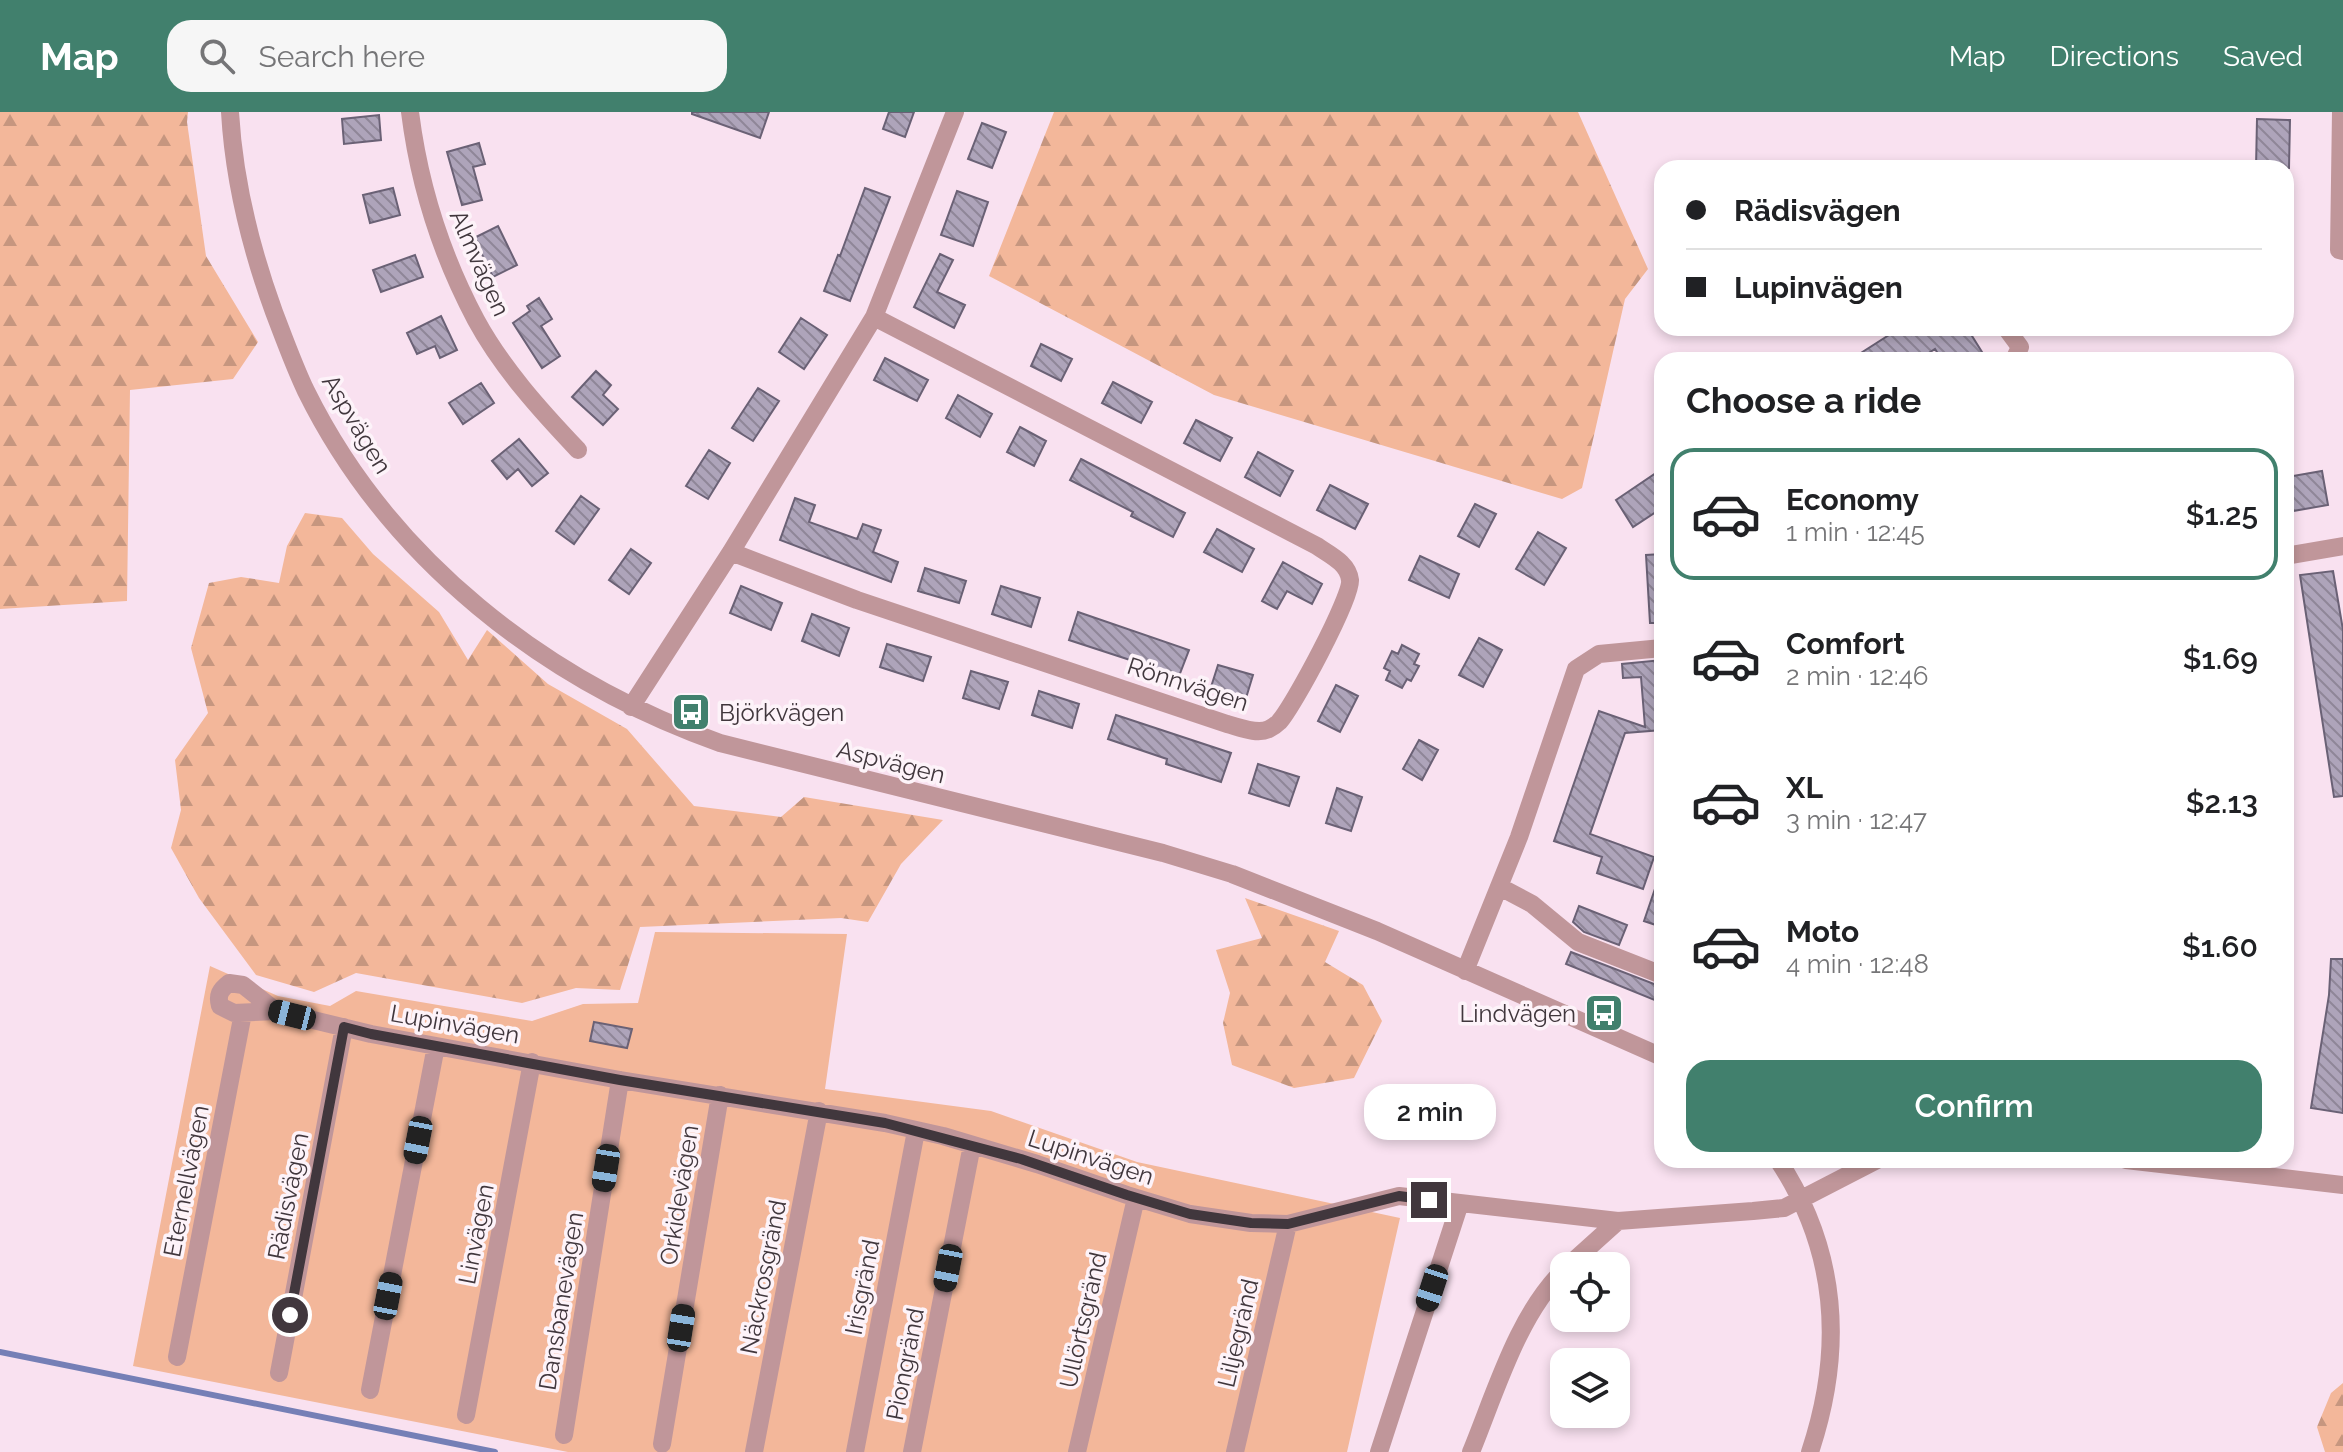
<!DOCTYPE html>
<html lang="en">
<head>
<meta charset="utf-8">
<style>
  body { margin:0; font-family:Raleway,sans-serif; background:#f6f6f6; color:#202124; height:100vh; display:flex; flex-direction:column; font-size:30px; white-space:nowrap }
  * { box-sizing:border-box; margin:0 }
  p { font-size:26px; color:#757577 }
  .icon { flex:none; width:44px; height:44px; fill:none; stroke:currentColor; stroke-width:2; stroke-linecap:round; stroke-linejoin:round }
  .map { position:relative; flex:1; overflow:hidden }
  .drawer { position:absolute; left:1654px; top:240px; width:640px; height:816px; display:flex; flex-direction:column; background:#fff; border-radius:24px; box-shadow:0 4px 12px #0003 }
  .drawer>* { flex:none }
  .hud { position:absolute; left:1654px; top:48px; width:640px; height:176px; border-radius:24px; box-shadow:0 4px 12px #0003; display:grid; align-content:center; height:176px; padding:0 32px; background:#fff }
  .fabs { position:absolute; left:1550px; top:1140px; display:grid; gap:16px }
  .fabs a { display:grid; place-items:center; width:80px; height:80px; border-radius:16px; background:#fff; box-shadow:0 4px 12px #0003; font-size:40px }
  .end { position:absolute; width:36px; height:36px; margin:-18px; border:10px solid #41373d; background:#fff; box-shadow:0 0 0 4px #fff }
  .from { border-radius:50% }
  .bubble { position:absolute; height:56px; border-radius:24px; background:#fff; box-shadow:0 4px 12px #0003; font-size:26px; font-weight:600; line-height:56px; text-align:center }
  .car { position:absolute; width:24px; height:48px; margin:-24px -12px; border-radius:10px; box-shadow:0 0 6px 2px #0007; background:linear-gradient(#222 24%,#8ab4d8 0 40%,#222 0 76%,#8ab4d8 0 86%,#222 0) }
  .hud b { display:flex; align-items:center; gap:28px; height:76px; font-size:30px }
  .hud b+b { border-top:2px solid #e0e0e0 }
  .hud i { width:20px; height:20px; background:#202124 }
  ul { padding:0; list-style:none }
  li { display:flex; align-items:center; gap:24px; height:132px; margin:0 16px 12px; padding:0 16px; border:4px solid transparent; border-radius:24px }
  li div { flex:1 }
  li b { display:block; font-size:30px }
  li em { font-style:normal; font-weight:600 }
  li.active { border-color:#41806d }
  li>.icon { width:72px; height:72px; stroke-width:1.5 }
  h2 { padding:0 32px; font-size:36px; line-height:96px }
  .cta { display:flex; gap:16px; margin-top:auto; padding:16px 32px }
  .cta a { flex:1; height:92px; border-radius:24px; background:#41806d; color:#fff; font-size:32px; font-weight:600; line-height:92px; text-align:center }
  header { display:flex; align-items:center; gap:48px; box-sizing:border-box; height:112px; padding:0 40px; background:#41806d; color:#fff }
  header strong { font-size:38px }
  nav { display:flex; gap:44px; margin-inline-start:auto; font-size:28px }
  .search { width:560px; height:72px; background:#f6f6f6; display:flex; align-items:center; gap:20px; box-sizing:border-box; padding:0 28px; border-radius:24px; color:#757577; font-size:30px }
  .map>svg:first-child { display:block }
</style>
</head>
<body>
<header>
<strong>Map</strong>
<div class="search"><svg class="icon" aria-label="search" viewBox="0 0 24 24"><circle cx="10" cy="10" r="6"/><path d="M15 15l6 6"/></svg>Search here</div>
<nav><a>Map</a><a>Directions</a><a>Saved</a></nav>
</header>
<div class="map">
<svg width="2343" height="1340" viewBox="0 0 2343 1340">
  <defs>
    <pattern id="forest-firs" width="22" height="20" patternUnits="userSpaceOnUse" patternTransform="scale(2)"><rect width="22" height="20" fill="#f3b79a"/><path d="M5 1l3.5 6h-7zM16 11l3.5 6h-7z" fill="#c6967f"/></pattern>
    <pattern id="building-back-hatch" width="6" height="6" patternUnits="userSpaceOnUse" patternTransform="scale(2)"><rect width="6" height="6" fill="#aea4ba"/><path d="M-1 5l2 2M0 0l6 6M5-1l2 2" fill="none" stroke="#8f8698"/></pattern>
  </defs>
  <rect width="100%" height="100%" fill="#f9e1f0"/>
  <path fill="#f3b79a" d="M655,820L847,822L825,977L991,999L1137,1050L1400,1106L1347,1340H568L133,1254L210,854L278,884L330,894L356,879L532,909L583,892L638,891Z"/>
  <path fill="url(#forest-firs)" d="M0,0H188L187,10L206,144L258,230L233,267L130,278L127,489L0,497Z
    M1054,0H1578L1648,157L1625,187L1582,376L1562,387L1214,283L989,164Z
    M305,401L342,406L373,442L439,500L468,548L487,518L548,572L627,617L694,694L781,705L804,685L943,708L901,752L868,810L841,806L640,815L620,878L576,876L522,891L356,861L314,880L256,863L199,786L171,736L181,698L175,648L208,601L191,536L209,471L241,465L279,471L287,434Z
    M1245,786L1339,819L1325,850L1363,873L1382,909L1354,966L1294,976L1232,953L1223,911L1230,881L1216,838L1262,826Z
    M2343,1271V1340H2325L2317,1315L2331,1281Z"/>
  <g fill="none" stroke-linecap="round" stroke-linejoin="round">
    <path stroke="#757fb6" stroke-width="6" d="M0,1240L495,1340"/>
  </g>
  <path fill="url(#building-back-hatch)" stroke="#6a6175" stroke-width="2" d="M692,0H769L760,26L692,2Z
    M889,0H914L905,25L883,17Z
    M379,3L381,28L344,32L342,7Z
    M2257,7L2290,8L2289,56H2256Z
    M982,11L1006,20L992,56L968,47Z
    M479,31L485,52L473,55L482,88L462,93L447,40Z
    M393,76L400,103L370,111L363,83Z
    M865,76L890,85L850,189L824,179L838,143L840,144Z
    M957,79L988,90L973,134L941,123Z
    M498,114L517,153L493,165L474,126Z
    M940,142L953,148L937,180L965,193L954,216L914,195Z
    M415,143L423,165L381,180L373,158Z
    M539,186L552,207L541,214L560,244L542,256L513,211L530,199L527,194Z
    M441,204L457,238L440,246L435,234L417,242L407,221Z
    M801,206L827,223L804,257L779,240Z
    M1900,216H1908L1912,223L1924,216H1967L1987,248H1942L1935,237L1918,248H1850Z
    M1041,232L1072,247L1061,269L1031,254Z
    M885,246L928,268L917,289L874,268Z
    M596,259L611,273L603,283L618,297L603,313L572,285Z
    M1113,270L1152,290L1141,311L1102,291Z
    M481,271L494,291L463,312L449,291Z
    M758,276L779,289L753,329L732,316Z
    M958,283L992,302L980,325L946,306Z
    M1196,308L1232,326L1220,349L1184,331Z
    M1020,315L1046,329L1034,354L1007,340Z
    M519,327L548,361L532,374L518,357L507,367L492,349Z
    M709,338L730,351L708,387L686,374Z
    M1258,340L1293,359L1280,384L1245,365Z
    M1081,347L1185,401L1173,425L1131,404L1133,400L1070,368Z
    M1662,357V396L1633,415L1616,388Z
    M2322,359L2328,393L2293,399L2287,365Z
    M1330,373L1368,392L1355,417L1317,398Z
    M581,384L599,397L574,432L556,419Z
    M795,386L815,393L809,410L857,427L863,412L881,418L873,440L898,450L891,470L780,428Z
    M1475,392L1496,402L1479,435L1458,424Z
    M1217,417L1254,437L1242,460L1204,440Z
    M1538,420L1566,436L1544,473L1516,457Z
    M631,437L651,451L629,482L609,468Z
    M1662,442V511H1650L1646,443Z
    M1420,444L1459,462L1449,486L1409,468Z
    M1283,450L1322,472L1312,492L1287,479L1277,497L1262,489Z
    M925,456L966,469L959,491L918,479Z
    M2333,459L2343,518V684L2334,685L2300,463Z
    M741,474L782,491L771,518L730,501Z
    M1001,474L1040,486L1031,515L992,502Z
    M1078,500L1189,538L1179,564L1069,528Z
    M812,502L849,516L839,544L802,529Z
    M1479,526L1502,538L1483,575L1459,563Z
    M887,532L931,545L923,569L880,555Z
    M1402,533L1419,542L1414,552L1419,554L1411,569L1407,567L1402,576L1386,568L1390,559L1384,556L1392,539L1398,542Z
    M1662,548V618L1625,621L1590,722L1654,745L1643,777L1597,761L1602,745L1554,729L1599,599L1645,615L1641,565L1623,566L1622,552Z
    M1218,553L1253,563L1246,586L1211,575Z
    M971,559L1008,570L999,597L963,586Z
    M1336,573L1358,584L1340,620L1318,609Z
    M1039,579L1079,592L1072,616L1032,603Z
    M1116,603L1231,641L1221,670L1166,652L1167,647L1108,627Z
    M1419,628L1438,638L1422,668L1403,657Z
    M1258,652L1299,665L1289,694L1249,681Z
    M1337,676L1362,685L1351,719L1326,711Z
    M1659,765H1662V815L1644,809Z
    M1579,794L1627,813L1619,833L1584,820L1573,810Z
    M1571,840L1662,875L1657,889L1566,852Z
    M2331,847H2343V1001L2311,996L2329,883Z
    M594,910L632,917L627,936L590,929Z"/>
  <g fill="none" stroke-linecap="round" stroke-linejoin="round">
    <path stroke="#c0969a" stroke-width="18" d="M230,0C234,70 250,134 274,200C284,226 294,254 306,279C389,447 545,569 720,631L1163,741L1232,762L1377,819L1662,945
      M410,0C419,72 442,144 476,208C502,256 541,299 578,338
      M2341,0L2339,138L2343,139
      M2006,216L2020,235L2014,248
      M731,440L857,488L1227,612C1239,615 1257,623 1269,617C1271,616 1277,612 1279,610C1293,595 1352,485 1350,468C1348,451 1330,443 1317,434L874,205
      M2286,444L2343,434
      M631,595L731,440L874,205L955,0
      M1500,775L1532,792L1578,830L1662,863
      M1465,859L1519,725L1576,557L1599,542L1662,536
      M276,899L234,901L220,894C217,883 220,878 229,871L243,873L276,899L371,922L620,968L885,1011L943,1024L1037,1052L1127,1083L1190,1102L1251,1111L1288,1112L1399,1084L1618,1109L1753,1099L1784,1096L1877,1048
      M1778,1048C1838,1139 1844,1238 1810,1340
      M2126,1048L2343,1073
      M1568,1154L1618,1109
      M177,1245L243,901
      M279,1261L344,915
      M370,1278L436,934
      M466,1303L532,950
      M564,1323L620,968
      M662,1332L720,983
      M754,1340L819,999
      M855,1340L916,1019
      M912,1340L972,1033
      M1077,1340L1136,1086
      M1235,1340L1288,1112
      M1379,1340L1460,1091
      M1471,1340C1495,1282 1518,1202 1564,1158"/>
  </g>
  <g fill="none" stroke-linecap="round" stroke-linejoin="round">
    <path stroke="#41373d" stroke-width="10" d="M290,1203L344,915L371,922L620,968L885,1011L1021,1047L1127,1083L1190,1102L1251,1111L1288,1112L1399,1084L1429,1088"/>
  </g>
  <defs>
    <g id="bus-square" transform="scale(2)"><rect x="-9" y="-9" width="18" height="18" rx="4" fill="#41806d" stroke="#fdf3f9"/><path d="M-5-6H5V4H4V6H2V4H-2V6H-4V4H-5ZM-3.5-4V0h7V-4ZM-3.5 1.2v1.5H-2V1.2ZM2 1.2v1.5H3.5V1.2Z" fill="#fff"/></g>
  </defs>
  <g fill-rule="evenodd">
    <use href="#bus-square" x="691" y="600"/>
    <use href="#bus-square" x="1604" y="901"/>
  </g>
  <g text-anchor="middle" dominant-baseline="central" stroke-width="7" stroke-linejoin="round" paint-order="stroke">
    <g font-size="24" fill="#41373d" stroke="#fdf3f9">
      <text transform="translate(480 151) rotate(66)">Almvägen</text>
      <text transform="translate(357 312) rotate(59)">Aspvägen</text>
      <text transform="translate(1188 572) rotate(18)">Rönnvägen</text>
      <text transform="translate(891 650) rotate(14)">Aspvägen</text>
      <text transform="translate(455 912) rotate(10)">Lupinvägen</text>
      <text transform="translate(1091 1045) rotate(18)">Lupinvägen</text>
      <text transform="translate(186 1069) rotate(-79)">Eternellvägen</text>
      <text transform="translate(679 1083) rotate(-81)">Orkidevägen</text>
      <text transform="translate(288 1084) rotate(-79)">Rädisvägen</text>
      <text transform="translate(476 1122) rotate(-79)">Linvägen</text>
      <text transform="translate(763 1165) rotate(-79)">Näckrosgränd</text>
      <text transform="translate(862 1175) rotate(-79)">Irisgränd</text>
      <text transform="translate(561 1189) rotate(-81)">Dansbanevägen</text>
      <text transform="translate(1083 1208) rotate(-77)">Ullörtsgränd</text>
      <text transform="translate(1238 1221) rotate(-77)">Liljegränd</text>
      <text transform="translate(905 1252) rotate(-79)">Piongränd</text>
    </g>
    <g font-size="24" fill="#41373d" stroke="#fdf3f9" text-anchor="start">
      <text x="719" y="600">Björkvägen</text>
      <text x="1576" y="901" text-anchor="end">Lindvägen</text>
    </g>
  </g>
</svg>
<div class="fabs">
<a><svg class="icon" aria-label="locate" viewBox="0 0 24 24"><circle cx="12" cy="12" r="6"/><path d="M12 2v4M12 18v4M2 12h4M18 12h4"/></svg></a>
<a><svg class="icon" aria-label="layers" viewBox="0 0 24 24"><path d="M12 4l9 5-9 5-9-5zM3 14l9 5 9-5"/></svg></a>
</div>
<i class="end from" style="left:290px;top:1203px"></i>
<i class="end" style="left:1429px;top:1088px"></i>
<div class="bubble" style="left:1364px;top:972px;width:132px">2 min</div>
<i class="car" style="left:292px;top:903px;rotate:284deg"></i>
<i class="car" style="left:418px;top:1028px;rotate:191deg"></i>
<i class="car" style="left:606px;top:1056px;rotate:189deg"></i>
<i class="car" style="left:948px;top:1156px;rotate:191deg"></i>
<i class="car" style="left:1432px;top:1176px;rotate:198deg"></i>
<i class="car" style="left:388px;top:1184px;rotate:11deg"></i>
<i class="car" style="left:681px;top:1216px;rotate:9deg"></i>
<div class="hud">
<b><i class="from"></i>Rädisvägen</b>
<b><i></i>Lupinvägen</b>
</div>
<section class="drawer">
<h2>Choose a ride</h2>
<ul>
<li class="active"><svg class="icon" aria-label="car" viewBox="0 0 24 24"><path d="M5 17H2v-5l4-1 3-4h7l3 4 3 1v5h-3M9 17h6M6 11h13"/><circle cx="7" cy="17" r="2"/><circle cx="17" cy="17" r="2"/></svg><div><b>Economy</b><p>1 min · 12:45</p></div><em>$1.25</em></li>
<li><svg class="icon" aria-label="car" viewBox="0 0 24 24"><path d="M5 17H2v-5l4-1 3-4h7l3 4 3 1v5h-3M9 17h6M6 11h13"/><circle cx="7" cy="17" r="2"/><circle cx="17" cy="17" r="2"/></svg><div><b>Comfort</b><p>2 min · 12:46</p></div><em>$1.69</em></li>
<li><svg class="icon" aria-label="car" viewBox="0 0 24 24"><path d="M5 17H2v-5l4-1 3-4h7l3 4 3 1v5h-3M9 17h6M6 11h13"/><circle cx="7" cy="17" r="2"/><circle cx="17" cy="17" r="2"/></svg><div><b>XL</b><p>3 min · 12:47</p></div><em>$2.13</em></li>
<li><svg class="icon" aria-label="car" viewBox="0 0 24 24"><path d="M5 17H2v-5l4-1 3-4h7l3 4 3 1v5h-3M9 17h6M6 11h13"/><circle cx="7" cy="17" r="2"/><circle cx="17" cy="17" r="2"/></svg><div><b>Moto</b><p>4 min · 12:48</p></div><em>$1.60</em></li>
</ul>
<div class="cta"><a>Confirm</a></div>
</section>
</div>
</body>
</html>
